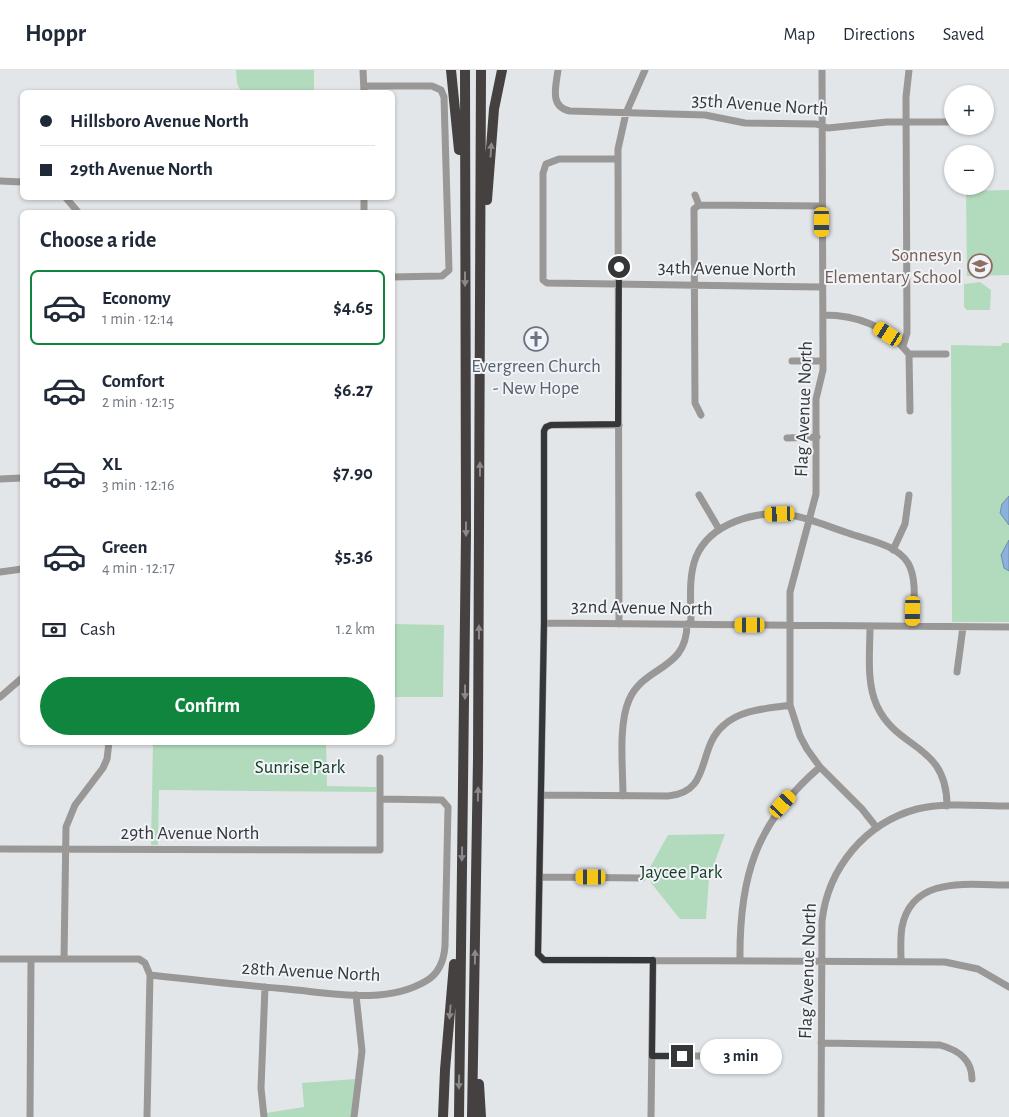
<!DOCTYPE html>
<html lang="en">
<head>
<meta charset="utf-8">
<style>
  body { margin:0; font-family:"Alegreya Sans",sans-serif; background:#f2f2f3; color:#1f2937; height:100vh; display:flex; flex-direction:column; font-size:19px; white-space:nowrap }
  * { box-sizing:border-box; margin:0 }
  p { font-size:16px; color:#747a83 }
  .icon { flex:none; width:28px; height:28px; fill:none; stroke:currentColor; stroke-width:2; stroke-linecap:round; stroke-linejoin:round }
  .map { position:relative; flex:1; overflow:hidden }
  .details { position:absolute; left:20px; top:140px; width:375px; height:535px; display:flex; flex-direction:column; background:#fff; border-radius:8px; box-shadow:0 1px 4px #0004 }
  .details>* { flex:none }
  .top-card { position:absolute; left:20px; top:20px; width:375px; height:110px; border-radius:8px; box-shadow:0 1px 4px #0004; display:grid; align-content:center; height:110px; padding:0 20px; background:#fff }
  .fabs { position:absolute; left:944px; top:15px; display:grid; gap:10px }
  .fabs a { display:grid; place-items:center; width:50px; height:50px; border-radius:50%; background:#fff; box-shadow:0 1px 4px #0004; font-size:25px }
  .end { position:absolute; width:22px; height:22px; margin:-11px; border:6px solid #353637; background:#fff; box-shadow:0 0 0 2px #fff }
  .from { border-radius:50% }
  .bubble { position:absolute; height:35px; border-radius:18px; background:#fff; box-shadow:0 1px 4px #0004; font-size:16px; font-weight:700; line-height:35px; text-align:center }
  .car { position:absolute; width:15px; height:30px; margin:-15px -8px; border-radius:6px; box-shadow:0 0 4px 1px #0007; background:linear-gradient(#f5c518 24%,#345 0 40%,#f5c518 0 76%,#345 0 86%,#f5c518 0) }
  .top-card b { display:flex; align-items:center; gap:18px; height:48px; font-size:19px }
  .top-card b+b { border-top:1px solid #e0e1e3 }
  .top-card i { width:12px; height:12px; background:#1f2937 }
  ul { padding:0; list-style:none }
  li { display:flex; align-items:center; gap:15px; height:75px; margin:0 10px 8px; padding:0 10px; border:2px solid transparent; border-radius:8px }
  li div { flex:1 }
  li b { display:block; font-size:19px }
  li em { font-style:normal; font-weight:700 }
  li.on { border-color:#0f853e }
  li>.icon { width:45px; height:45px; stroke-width:1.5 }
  h2 { padding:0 20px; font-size:22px; line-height:60px }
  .pay { display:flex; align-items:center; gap:12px; height:55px; padding:0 20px; font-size:19px }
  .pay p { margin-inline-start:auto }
  .primary-button { display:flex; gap:10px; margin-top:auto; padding:10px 20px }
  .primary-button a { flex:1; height:58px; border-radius:30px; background:#0f853e; color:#fff; font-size:20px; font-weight:700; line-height:58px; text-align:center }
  header { display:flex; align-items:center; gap:30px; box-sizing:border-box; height:70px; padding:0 25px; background:#fff; border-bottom:1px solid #e0e1e3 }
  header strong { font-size:24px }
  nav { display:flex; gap:28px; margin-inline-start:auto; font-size:18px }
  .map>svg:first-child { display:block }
</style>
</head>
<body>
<header>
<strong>Hoppr</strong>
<nav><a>Map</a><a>Directions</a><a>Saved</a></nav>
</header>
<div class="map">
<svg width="1009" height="1047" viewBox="0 0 1009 1047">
  <rect width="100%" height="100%" fill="#e3e6e9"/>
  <path fill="#b2dbbd" d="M236,0H314V22H241L237,13Z
    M1009,120V205L967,206L966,121Z
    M980,212L991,220L990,240H967L964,237V214Z
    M1002,273H1009V552H952L951,275L1001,276Z
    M393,554L444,555L443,627H393Z
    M153,673H326L327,716L376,717V722L159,720L158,775H151Z
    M725,764L709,808L706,849H680L651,813L652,806L649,799L668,765Z
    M355,1009L351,1047H266V1043L304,1037L302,1013Z"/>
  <path fill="#8cb1dc" stroke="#728caa" d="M1009,426V455L1000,443L1002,434Z
    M1009,470V501L1004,498L1001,485Z"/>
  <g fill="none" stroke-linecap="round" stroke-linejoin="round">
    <path stroke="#9a9797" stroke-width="7" d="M363,0L364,22
      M558,0C556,16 549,37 570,41L705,45L745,53L816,54L828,58L887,52H952
      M822,0L823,300L816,329V424L790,522V635L800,666L807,679L820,697L862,739L877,758
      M364,16H432L441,20L444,27L449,200L442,206L392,207
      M618,89H559L546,94L543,103V210L547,213L822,217
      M0,111L22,112
      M695,125L699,135
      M66,128L78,142
      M364,128V142
      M699,135L694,139L695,333L701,345
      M699,135L822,136
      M823,245C858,245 886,256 909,284H946
      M903,276L907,263L906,27L909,0
      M909,284L910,341
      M792,291H823
      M619,355H551L546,357L544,361V553L538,884L544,890L945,892L978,899L1009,917
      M787,368L817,367
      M0,409L22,408
      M699,425L719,459
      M893,480L905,454L909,425
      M0,502L22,499
      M544,553L1009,557
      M619,554L618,79L626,43L645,0
      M691,554C691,533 688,507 696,487C710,453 756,440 790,445C810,448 829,457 848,463C867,470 896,474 908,493C918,510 913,537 913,556
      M870,556C870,582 866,612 877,636C898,681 947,673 947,736
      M957,602L963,557
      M0,627L22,608
      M542,725L668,726C713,722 696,678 724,655C742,639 767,639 790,635
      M623,726C623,699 618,655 629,630C644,595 687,601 687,554
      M0,779L380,780V688
      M540,807L642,808
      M0,889H139L145,893L150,905L147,1047
      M64,889L66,757L75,735L103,698L107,689L109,672
      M740,891C739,808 755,753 820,697
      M901,892C901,881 900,869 902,857C912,805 969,815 1009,815
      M150,905C195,910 241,915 287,919C331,923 386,935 426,911C440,903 444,890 445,876L448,737L442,730L380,729
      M821,973L940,975C958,980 972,989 972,1009
      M652,986H713L724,994
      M30,1047L31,889
      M264,1047L261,1018L265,917
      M354,1047L362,981L356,925
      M651,1047L653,890
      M821,1047L822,851C828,798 865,753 917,739C946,732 979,736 1009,736"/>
    <path stroke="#454141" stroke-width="10" d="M451,0L459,80
      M487,130L494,39L502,0
      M479,1014L481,1047
      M443,1047L445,1000L454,894
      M459,1047L466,464L465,0
      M472,1047L478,689L481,0"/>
  </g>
  <defs><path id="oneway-solid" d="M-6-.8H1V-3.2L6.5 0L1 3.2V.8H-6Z" transform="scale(1.25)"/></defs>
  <g fill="#89888a">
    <use href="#oneway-solid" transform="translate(491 80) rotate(-86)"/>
    <use href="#oneway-solid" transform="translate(465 209) rotate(90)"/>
    <use href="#oneway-solid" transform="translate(480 399) rotate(-90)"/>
    <use href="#oneway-solid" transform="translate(466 459) rotate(90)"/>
    <use href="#oneway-solid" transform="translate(479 562) rotate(-90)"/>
    <use href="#oneway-solid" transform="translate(465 622) rotate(90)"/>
    <use href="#oneway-solid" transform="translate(478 724) rotate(-89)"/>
    <use href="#oneway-solid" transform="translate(462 784) rotate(91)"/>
    <use href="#oneway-solid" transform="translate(475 887) rotate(-89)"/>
    <use href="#oneway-solid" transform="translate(450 942) rotate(95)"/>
    <use href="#oneway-solid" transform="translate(459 1012) rotate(91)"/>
  </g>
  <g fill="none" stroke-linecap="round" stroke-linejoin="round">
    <path stroke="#353637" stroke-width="6" d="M619,197L618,354L551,355L546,357L544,361V553L538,884L544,890H653L652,986H682"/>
  </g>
  <defs>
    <g id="school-ring" transform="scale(1.25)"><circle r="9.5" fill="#f0f3f7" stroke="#8d6e63" stroke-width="1.5"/><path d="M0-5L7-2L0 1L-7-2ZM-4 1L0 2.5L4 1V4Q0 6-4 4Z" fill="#8d6e63"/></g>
    <g id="church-ring" transform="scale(1.25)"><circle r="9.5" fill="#f0f3f7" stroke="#6b7280" stroke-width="1.5"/><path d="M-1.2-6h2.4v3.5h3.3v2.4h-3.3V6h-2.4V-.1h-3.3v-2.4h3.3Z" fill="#6b7280"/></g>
  </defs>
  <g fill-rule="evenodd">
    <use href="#school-ring" x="980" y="196"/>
    <use href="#church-ring" x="536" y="269"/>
  </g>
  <g text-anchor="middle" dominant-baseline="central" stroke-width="4" stroke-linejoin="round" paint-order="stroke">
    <g font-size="19" fill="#353637" stroke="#f0f3f7">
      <text transform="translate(760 35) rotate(4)">35th Avenue North</text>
      <text transform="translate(727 199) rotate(1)">34th Avenue North</text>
      <text transform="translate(804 339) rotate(-88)">Flag Avenue North</text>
      <text transform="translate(642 538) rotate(1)">32nd Avenue North</text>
      <text x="190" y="763">29th Avenue North</text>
      <text transform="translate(808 901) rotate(-88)">Flag Avenue North</text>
      <text transform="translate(311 902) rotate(3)">28th Avenue North</text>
    </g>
    <g font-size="19" fill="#785e54" stroke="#f0f3f7" text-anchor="end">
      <text x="962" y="185">Sonnesyn<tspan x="962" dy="22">Elementary School</tspan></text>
    </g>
    <g font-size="19" fill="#5b616d" stroke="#f0f3f7">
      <text x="536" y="296">Evergreen Church<tspan x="536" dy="22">- New Hope</tspan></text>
    </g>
    <g font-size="19" fill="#143b22" stroke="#f0f3f7">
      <text x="300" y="697">Sunrise Park</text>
      <text x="681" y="802">Jaycee Park</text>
    </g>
  </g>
</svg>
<div class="fabs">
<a>+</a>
<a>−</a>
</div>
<i class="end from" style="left:619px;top:197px"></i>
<i class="end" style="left:682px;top:986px"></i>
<div class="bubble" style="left:700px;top:969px;width:82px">3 min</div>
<i class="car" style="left:822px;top:152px;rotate:180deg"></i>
<i class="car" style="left:888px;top:264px;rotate:303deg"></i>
<i class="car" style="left:780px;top:444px;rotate:268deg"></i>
<i class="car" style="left:913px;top:541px;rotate:181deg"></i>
<i class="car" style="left:750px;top:555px;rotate:270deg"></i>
<i class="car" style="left:783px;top:734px;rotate:42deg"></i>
<i class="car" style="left:591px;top:807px;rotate:270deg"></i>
<div class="top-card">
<b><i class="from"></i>Hillsboro Avenue North</b>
<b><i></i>29th Avenue North</b>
</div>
<section class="details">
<h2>Choose a ride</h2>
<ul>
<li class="on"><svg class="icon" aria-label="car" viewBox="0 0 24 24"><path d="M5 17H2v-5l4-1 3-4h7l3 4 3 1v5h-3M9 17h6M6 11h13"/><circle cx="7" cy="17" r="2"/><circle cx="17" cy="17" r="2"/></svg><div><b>Economy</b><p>1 min · 12:14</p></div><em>$4.65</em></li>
<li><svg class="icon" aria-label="car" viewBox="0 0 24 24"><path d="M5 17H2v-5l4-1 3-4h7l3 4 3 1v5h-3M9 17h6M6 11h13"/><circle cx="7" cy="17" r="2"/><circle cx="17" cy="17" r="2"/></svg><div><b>Comfort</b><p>2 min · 12:15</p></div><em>$6.27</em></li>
<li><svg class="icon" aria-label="car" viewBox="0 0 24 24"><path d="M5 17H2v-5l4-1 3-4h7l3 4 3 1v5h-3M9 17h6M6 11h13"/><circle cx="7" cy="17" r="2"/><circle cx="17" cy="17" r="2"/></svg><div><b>XL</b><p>3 min · 12:16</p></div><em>$7.90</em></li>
<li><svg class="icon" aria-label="car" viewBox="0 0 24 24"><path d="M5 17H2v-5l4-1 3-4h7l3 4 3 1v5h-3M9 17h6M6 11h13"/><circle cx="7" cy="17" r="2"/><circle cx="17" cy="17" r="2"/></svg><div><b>Green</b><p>4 min · 12:17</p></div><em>$5.36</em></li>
</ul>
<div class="pay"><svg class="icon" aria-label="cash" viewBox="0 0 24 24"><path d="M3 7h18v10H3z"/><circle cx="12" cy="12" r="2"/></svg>Cash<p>1.2 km</p></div>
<div class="primary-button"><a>Confirm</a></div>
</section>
</div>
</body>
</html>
